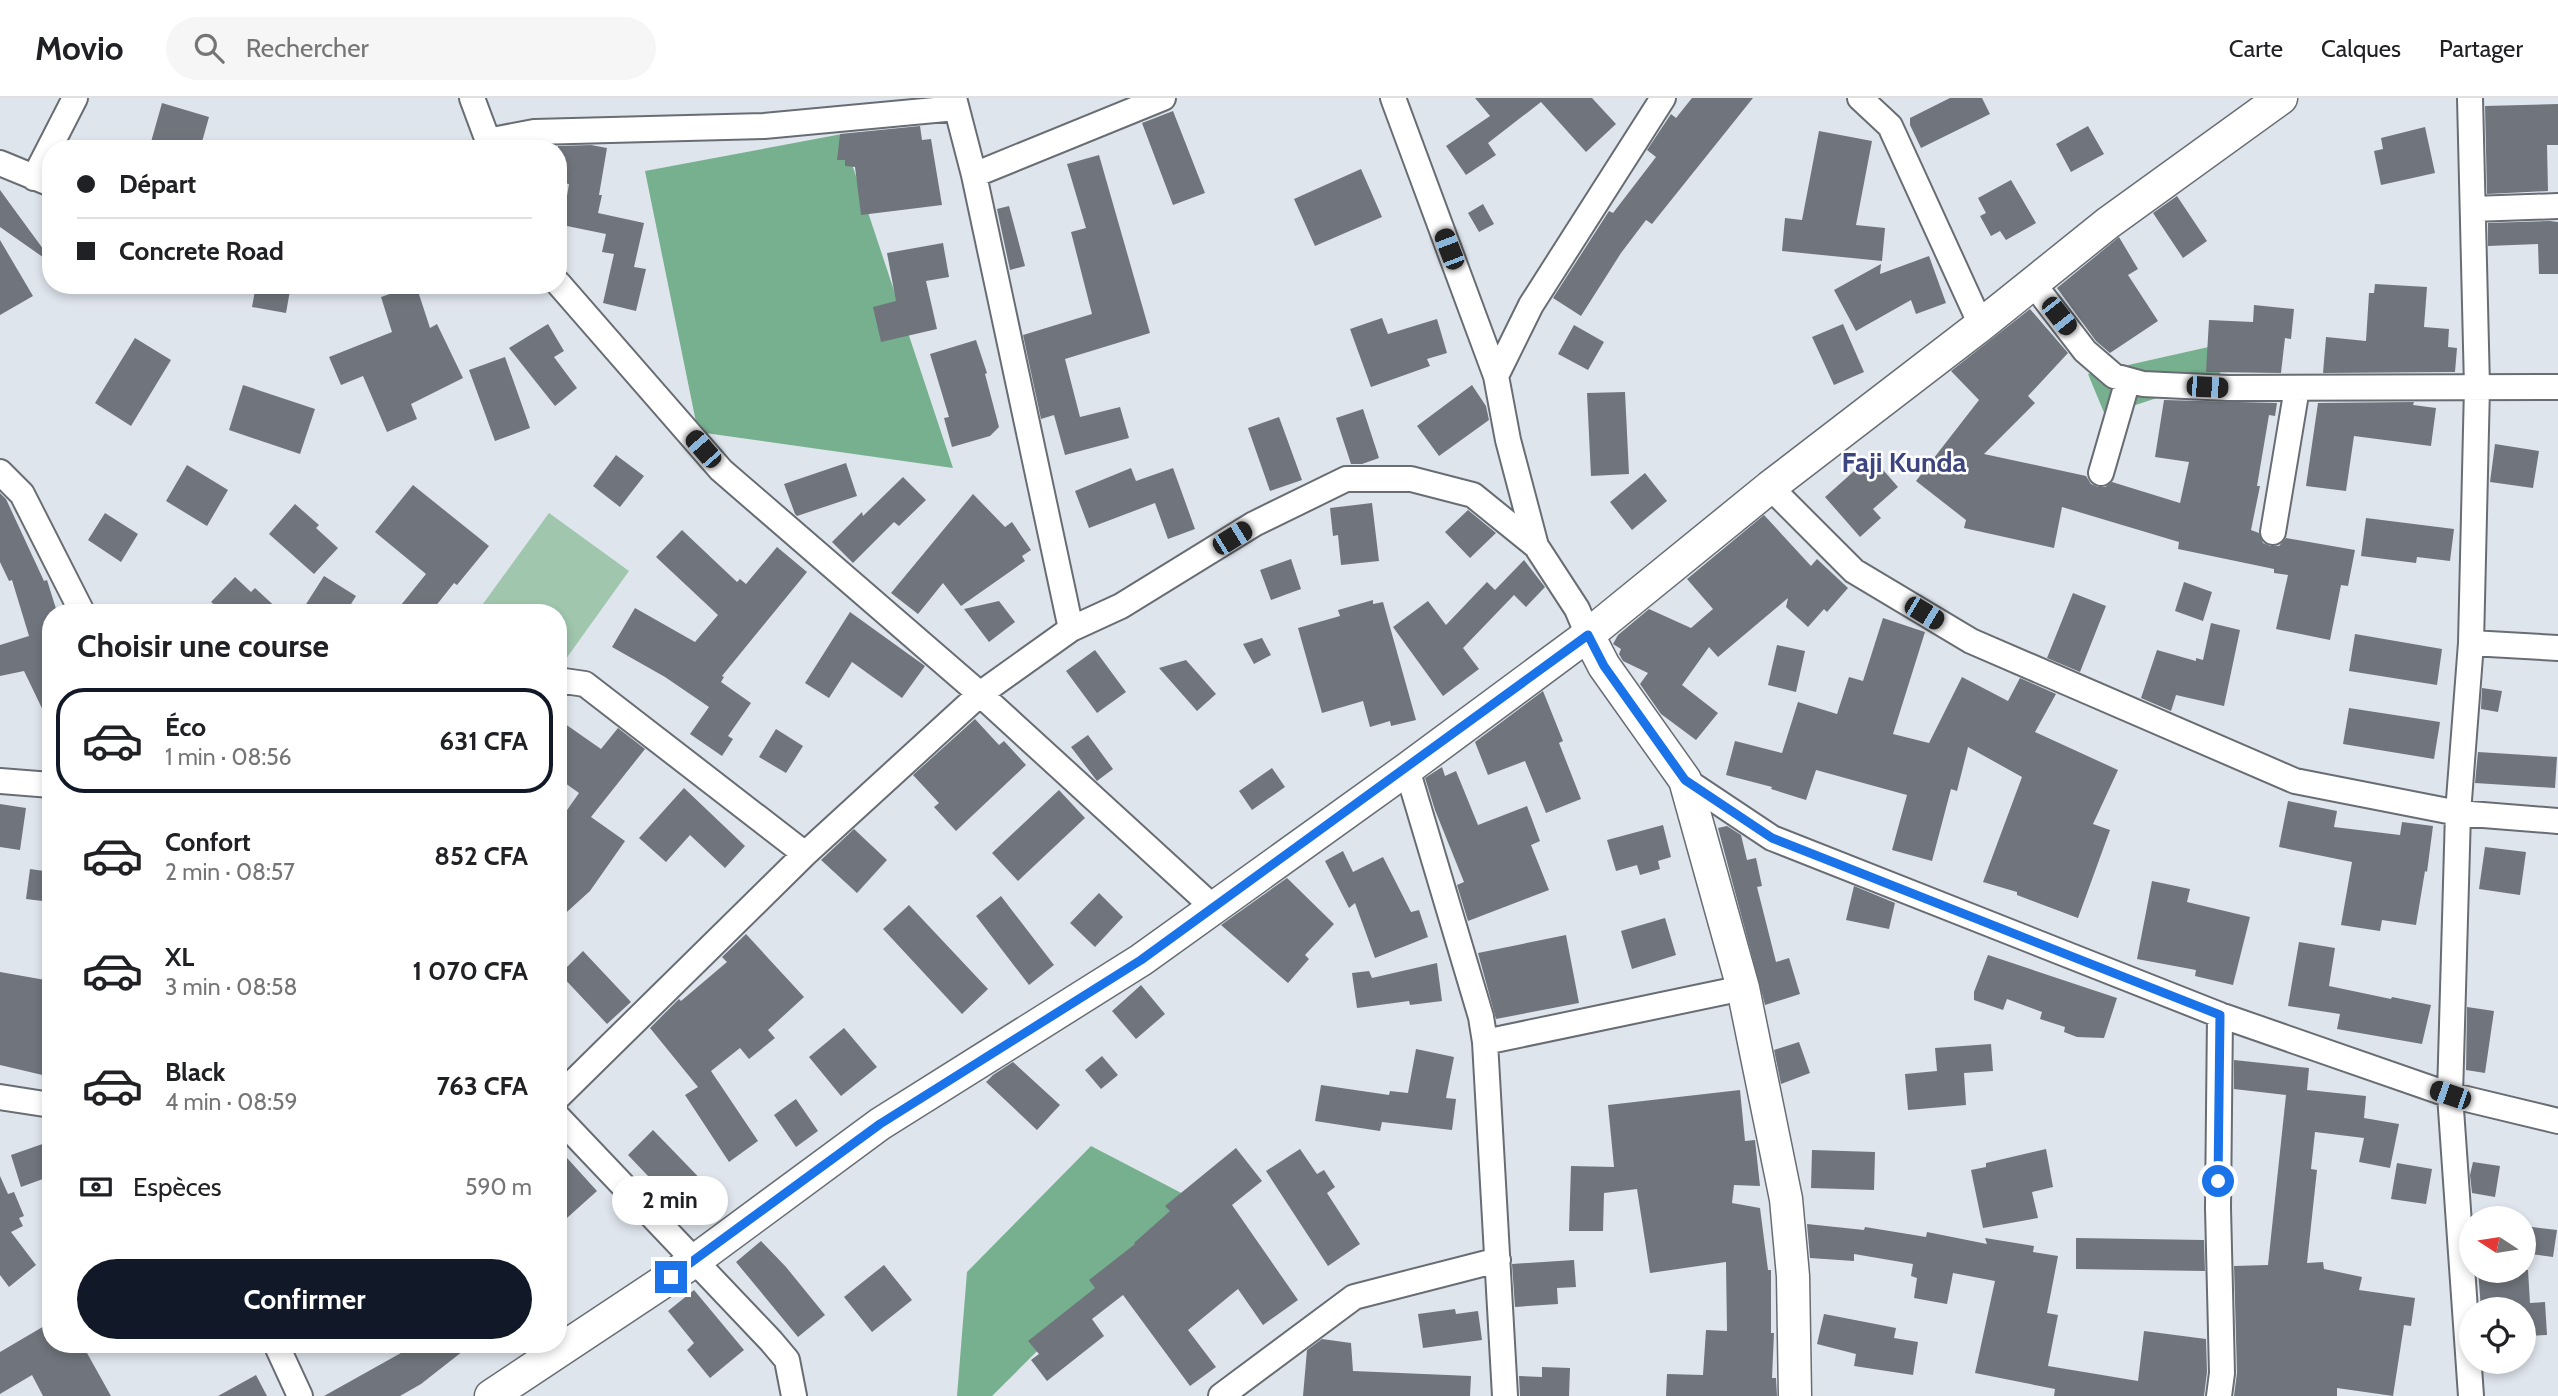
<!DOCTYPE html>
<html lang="fr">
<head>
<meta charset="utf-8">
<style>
  body { margin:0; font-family:Cabin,sans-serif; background:#f6f6f6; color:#202124; height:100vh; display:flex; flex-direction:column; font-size:26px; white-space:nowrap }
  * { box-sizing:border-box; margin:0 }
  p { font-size:23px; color:#757577 }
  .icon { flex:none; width:38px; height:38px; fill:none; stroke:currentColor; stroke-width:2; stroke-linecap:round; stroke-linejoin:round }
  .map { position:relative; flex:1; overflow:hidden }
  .sheet { position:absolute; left:42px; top:506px; width:525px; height:749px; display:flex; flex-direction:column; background:#fff; border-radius:28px; box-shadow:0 4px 10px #0003 }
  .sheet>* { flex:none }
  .guide { position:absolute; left:42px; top:42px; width:525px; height:154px; border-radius:28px; box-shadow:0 4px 10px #0003; display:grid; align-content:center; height:154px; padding:0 35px; background:#fff }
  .needle { width:46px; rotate:282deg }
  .controls { position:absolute; left:2459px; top:1108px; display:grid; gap:14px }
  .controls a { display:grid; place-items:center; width:77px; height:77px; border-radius:50%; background:#fff; box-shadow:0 4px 10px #0003; font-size:35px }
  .end { position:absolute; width:32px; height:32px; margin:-16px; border:9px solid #1a73e8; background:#fff; box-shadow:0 0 0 4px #fff }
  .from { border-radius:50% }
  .bubble { position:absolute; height:49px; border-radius:24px; background:#fff; box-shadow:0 4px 10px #0003; font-size:23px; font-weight:700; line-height:49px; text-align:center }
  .car { position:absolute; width:21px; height:42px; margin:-21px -10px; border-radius:9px; box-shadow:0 0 5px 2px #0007; background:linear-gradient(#222 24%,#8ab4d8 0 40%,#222 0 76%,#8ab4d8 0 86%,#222 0) }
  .guide b { display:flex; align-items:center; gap:24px; height:66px; font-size:26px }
  .guide b+b { border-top:2px solid #e0e0e0 }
  .guide i { width:18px; height:18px; background:#202124 }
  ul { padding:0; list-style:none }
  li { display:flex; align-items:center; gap:21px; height:105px; margin:0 14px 10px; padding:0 21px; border:4px solid transparent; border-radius:28px }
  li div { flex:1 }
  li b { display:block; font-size:26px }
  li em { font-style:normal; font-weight:700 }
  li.current { border-color:#111827 }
  li>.icon { width:63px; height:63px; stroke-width:1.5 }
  h2 { padding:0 35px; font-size:32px; line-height:84px }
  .pay { display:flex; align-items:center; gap:18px; height:77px; padding:0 35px; font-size:26px }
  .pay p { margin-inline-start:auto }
  .button { display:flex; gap:14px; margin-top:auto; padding:14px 35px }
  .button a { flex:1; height:80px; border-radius:42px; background:#111827; color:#fff; font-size:28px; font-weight:700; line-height:80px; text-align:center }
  header { display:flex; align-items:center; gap:42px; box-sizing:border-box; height:98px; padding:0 35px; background:#fff; border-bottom:2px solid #e0e0e0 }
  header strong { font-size:33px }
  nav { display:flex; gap:38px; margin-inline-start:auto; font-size:24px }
  .search { width:490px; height:63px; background:#f6f6f6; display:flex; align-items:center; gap:18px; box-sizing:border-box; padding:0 24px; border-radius:38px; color:#757577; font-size:26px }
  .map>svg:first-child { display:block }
</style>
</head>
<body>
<header>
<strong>Movio</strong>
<div class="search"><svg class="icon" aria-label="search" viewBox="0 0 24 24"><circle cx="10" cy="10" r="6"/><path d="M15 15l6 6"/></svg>Rechercher</div>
<nav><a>Carte</a><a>Calques</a><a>Partager</a></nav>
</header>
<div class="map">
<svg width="2558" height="1298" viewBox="0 0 2558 1298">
  <rect width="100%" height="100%" fill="#dfe5ed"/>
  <path fill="#a0c6ae" d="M549,415L629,473L558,572V514H477Z"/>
  <path fill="#77b08e" d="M842,36L953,370L698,334L645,73Z
    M2213,248L2221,279L2105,317L2088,276Z
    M1091,1048L1191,1100L992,1298H957L967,1174Z"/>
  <path fill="#70757d" d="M1475,0H1592L1616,26L1586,54L1541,4L1488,45L1496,57L1466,77L1446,48L1490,18Z
    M1692,0H1753L1652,126L1646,122L1621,155L1581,218L1553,200L1609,113L1613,115L1656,59L1647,52L1671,16L1676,20Z
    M1950,0H1982L1990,16L1921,50L1910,27V20Z
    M162,5L209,19L200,51H149Z
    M2558,6V47H2547L2548,93L2487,96L2485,8Z
    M1173,13L1205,95L1173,107L1142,25Z
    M920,28L922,42L931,41L942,107L861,117L855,69L845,68V62H837L840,36Z
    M2088,28L2104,56L2071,74L2056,46Z
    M2425,29L2435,75L2381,87L2374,53L2383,51L2381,40Z
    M1819,33L1872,43L1856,127L1885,130L1882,163L1782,153L1785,120L1802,122Z
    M591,47L607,50L599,97H602L598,115L644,125L634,169L646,171L636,213L603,205L614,156L602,154L606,136L562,127L569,86L558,84V48Z
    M1099,57L1150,235L1065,261L1080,319L1120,309L1129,340L1065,357L1054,317L1041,321L1023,237L1092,216L1071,134L1086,130L1067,66Z
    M1361,71L1382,119L1315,148L1294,101Z
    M2011,82L2036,125L2006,142L2000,133L1991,138L1980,118L1986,115L1978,100Z
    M0,92L49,159L47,162L0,129Z
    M2177,98L2207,143L2183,160L2153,115Z
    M1483,106L1494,126L1479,134L1468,115Z
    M1009,108L1025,168L1010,172L997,111Z
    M2550,123L2558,124V176H2539L2538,146L2488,148V125Z
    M2119,139L2138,171L2128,177L2158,223L2110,255L2096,243L2057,190Z
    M0,142L33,198L0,217Z
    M943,145L949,179L926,183L937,231L881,244L873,209L896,203L887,155Z
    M1929,158L1946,205L1916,216L1911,202L1856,233L1834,192L1881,166L1880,176Z
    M2375,186L2427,189L2424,229L2449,231L2448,249L2457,250L2455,274L2323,275L2326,239L2366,243L2369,195H2374Z
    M256,187H291L286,215L252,209Z
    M416,187L430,230L437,226L463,280L411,306L417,321L387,334L363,278L341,287L329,259L392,234L381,199Z
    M2254,207L2294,211L2291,241L2285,240L2281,275L2206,274L2209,222L2253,224Z
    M2030,211L2068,255L2028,298L2035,305L1984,356L2086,378L2091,386L2098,389H2105L2112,384L2180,405L2189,364L2155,359L2164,302L2277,305L2275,318L2269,317L2257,388H2260L2251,432L2259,435L2263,445L2270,448H2279L2286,440L2355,452L2348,488L2341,487L2330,542L2276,531L2288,477L2274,475V471L2178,451L2179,444L2062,409L2054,450L1964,430L1966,422L1916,383L1979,302L1951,273Z
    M1382,220L1388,236L1437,221L1447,255L1427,261L1430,268L1371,289L1350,231Z
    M548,226L564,253L554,259L577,290L555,308L509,250Z
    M1843,226L1864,274L1834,287L1812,239Z
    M1574,227L1604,244L1588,272L1558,256Z
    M135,240L171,262L131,328L95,305Z
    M976,242L987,275L985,276L999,329L990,338L952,349L944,320L949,319L930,256Z
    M505,259L530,330L495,343L469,272Z
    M243,287L315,311L300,356L229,332Z
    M1472,287L1486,308L1489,322L1439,358L1417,328Z
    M1625,294L1629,376L1591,378L1587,295Z
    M2414,304L2413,307L2436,310L2431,348L2354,338L2346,393L2306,388L2318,305Z
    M1363,311L1379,360L1362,366H1351L1336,320Z
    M1279,319L1302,382L1270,393L1248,330Z
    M2495,346L2539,353L2533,390L2490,384Z
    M616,357L644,378L620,409L593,388Z
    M1871,358L1898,389L1873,411L1881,420L1860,439L1825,399Z
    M846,365L857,398L797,418L795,416L784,386Z
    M187,367L228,392L207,428L166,403Z
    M1131,370L1136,383L1173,370L1195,431L1168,441L1155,405L1089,430L1075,393Z
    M1645,375L1667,403L1632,432L1610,404Z
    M903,379L926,402L899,428L894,424L853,465L832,444L862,414L863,418Z
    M413,387L489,448L457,487L454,485L431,514H411L401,507L426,476L375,434Z
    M0,395L6,401L44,483L47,482L57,514H51V629L24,573L0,578V547L29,538L12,482L9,483L0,464Z
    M973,396L1005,429L1012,424L1031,452L1022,458L1025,463L961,508L943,485L918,516L891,495Z
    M1372,405L1379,463L1341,467L1338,437L1333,438L1330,410Z
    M295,406L319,427L316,430L338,450L314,476L269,436Z
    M1468,412L1496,435L1470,460L1445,434Z
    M105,415L138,436L121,464L88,442Z
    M1764,417L1811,468L1817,461L1848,490L1827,514L1824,511L1808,529L1786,509L1788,500L1718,559L1709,549L1682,587L1718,615L1696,642L1661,616L1640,586L1648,575L1623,563L1619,556L1621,551L1613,546L1618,537L1649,511L1691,530L1713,511L1687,481Z
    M2366,420L2454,431L2450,463L2417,459L2416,465L2361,458Z
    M682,432L737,484L740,481L746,486L777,449L807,474L722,578L724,579L721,584L751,605L728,638L733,641L722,658L690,636L709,609L665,579L612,549L635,510L695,544L718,517L656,459Z
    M1291,461L1301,491L1271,502L1260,472Z
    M1524,462L1545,489L1526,509L1514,497L1463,550L1479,571L1443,598L1393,529L1428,503L1446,527L1487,484L1495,492Z
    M324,478L356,498L346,514H301Z
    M235,479L251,494L255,490L281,514H223L211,504Z
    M2184,484L2212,494L2203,523L2175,513Z
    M2073,495L2106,508L2080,574L2047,560Z
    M1373,502V506L1383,504L1416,622L1391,628L1390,623L1370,629L1363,603L1322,615L1298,530L1340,518L1338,512Z
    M999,503L1015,524L989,544L964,511Z
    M850,514L925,568L902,600L852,564L829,600L805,585Z
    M1883,520L1925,534L1893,636L1929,645L1962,579L2008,603L2020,580L2056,596L2035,634L2118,672L2093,726L2110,732L2078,820L2017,797V794L1983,784L2022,679L1968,649L1957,693L1951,691L1932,763L1892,752L1907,697L1816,672L1806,702L1771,691L1772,689L1726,677L1735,643L1782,655L1798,604L1837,616L1849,579L1863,583Z
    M2211,525L2240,532L2224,608L2176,597L2171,613L2141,600L2157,552L2196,563V560L2203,562Z
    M2355,536L2442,551L2437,587L2349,573Z
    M1262,540L1271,557L1254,566L1243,546Z
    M1777,547L1805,553L1796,594L1768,587Z
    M1095,552L1126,594L1097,615L1066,573Z
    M1186,562L1216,596L1197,613L1159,570Z
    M2482,590L2502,593L2498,614L2481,611Z
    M1543,593L1563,643L1559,645L1581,701L1546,715L1525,663L1488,677L1475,644Z
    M2349,610L2440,624L2434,661L2343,646Z
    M558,621L601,651L618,630L645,651L591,719L625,743L590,793L558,822V725L579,695L558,680Z
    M975,621L999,647L1004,643L1026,667L956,733L934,709L939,705L913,677Z
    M776,631L803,648L786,675L759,659Z
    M1088,637L1113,671L1097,683L1071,649Z
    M2478,654L2557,659L2555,690L2475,685Z
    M1442,669L1445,678L1456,673L1478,727L1527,708L1540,743L1531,747L1549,792L1468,823L1457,787L1464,784L1435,712L1425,680Z
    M1272,670L1285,689L1252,712L1239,693Z
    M684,690L745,748L725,770L690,737L666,764L639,740Z
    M1059,692L1085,720L1018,783L992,755Z
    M2288,703L2337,713L2334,729L2400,737L2402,724L2433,728L2427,774L2425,773L2416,827L2382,822L2380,833L2341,827L2352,764L2279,749Z
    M0,706L26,710L20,752L0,749Z
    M1663,727L1671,759L1658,763L1660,771L1640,777L1637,767L1616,773L1607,742Z
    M1727,728L1741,737L1747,762L1756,760L1762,788L1757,789L1776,864L1789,860L1800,896L1765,907L1718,730Z
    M854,731L887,762L857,795L821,762Z
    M2485,749L2526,754L2520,797L2479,791Z
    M1343,753L1353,774L1383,759L1411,814L1419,812L1428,839L1375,860L1355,805L1349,810L1325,763Z
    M30,771L51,774V804L26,801Z
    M1287,780L1334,826L1305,857L1309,861L1288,885L1221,827Z
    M2152,783L2190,791L2187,804L2250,819L2233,887L2195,878L2196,872L2137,861Z
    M1854,788L1895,805L1889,831L1846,822Z
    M1099,795L1123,819L1095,849L1070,825Z
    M1001,798L1054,867L1029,887L976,818Z
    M909,807L988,891L962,916L883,831Z
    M1665,820L1676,857L1632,871L1621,833Z
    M746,836L804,899L768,932L775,940L749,961L740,950L711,973L758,1043L729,1064L685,997L698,989L650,930L679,901L681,903L727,864L722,859Z
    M1566,837L1579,905L1496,921L1478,855Z
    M2299,844L2335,850L2329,888L2391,901L2392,899L2431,907L2422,946L2337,931L2340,916L2288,908Z
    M583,853L631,904L607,926L560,876Z
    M1988,857L2117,900L2104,940L2077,939L2064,934L2065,929L2040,921L2042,914L2007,901L2003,912L1974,902V894Z
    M1437,865L1442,903L1410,907L1409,903L1357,910L1352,875L1369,873L1372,880Z
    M0,874L51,883V979L0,967Z
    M1141,887L1165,916L1136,941L1112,913Z
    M2467,909L2494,913L2485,975L2466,972Z
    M844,930L877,969L841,998L809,959Z
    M1799,944L1810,975L1781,986L1774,952Z
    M1991,946L1993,973L1964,975L1966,1007L1908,1012L1905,976L1937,973L1935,950Z
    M1416,951L1454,959L1446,1000L1456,1001L1452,1032L1382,1024L1380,1033L1315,1023L1321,987L1389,997L1390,993L1408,995Z
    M1102,958L1118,977L1101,991L1085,972Z
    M2234,962L2309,970L2307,992L2366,998L2364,1020L2399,1026L2390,1070L2359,1064L2364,1040L2315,1034L2311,1071L2317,1072L2307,1165L2323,1164L2324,1171L2362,1179L2359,1192L2415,1200L2411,1228L2404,1227L2393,1298L2337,1290V1298H2234L2237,1275L2234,1168L2268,1167L2286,997L2234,991Z
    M1013,964L1060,1007L1037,1032L986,984L993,977Z
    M1740,992L1745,1043L1755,1042L1760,1088L1734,1087L1732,1105L1760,1110L1768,1172H1771V1235H1774L1772,1280H1776L1777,1298H1666L1667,1276L1703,1277L1706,1232L1727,1233L1726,1164L1650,1175L1637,1091L1604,1095L1603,1133H1569L1571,1068L1614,1069L1608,1007Z
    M796,1001L818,1033L796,1049L774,1017Z
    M653,1032L716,1097L690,1122L628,1057Z
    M51,1043V1078L21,1089L11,1057Z
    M558,1050L597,1093L558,1128Z
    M1236,1050L1262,1083L1232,1107L1298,1202L1263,1227L1238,1191L1188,1232L1216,1269L1190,1288L1123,1197L1092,1221L1104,1238L1047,1283L1031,1262L1039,1256L1028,1243L1095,1190L1089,1182L1135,1146L1134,1145L1170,1113L1165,1108Z
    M1300,1051L1317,1076L1324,1072L1335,1089L1327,1095L1360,1146L1328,1168L1266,1073Z
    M2046,1051L2053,1089L2032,1094L2038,1120L1983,1130L1971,1072L1986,1069V1065Z
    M1812,1052L1875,1054L1874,1092L1811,1090Z
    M2473,1064L2500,1068L2495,1099L2472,1095L2470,1077Z
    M2397,1065L2432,1071L2426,1106L2391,1101Z
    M0,1078L8,1096L14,1094L24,1118L19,1120L23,1128L11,1134L36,1167L9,1189L0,1177Z
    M1807,1126L1864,1132L1865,1129L1926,1139L1927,1134L1987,1146L1985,1140L2034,1148L2033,1154L2058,1158L2047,1215L2058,1217L2048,1268L2138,1283L2144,1233L2206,1241L2207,1274L2204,1298H2054L2055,1291L1975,1275L1995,1183L1953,1175L1947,1206L1914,1200L1917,1180L1911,1178L1913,1166L1854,1156V1163L1810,1160Z
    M2524,1128L2557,1132L2553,1159L2524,1155Z
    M2076,1140L2204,1142L2205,1173L2076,1171Z
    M761,1143L786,1169L825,1217L798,1239L736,1164Z
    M1574,1162L1576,1189L1557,1190L1558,1206L1515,1209L1512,1166Z
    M884,1167L912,1202L872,1234L844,1199Z
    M2478,1172H2528L2530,1205L2545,1204L2547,1237L2524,1238V1211H2481Z
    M694,1192L744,1252L710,1280L687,1252L694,1245L668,1213Z
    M1455,1211L1456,1216L1478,1213L1482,1242L1423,1250L1418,1216Z
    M1824,1216L1896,1230L1894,1240L1918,1244L1913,1277L1854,1268L1856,1256L1817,1246Z
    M51,1224V1246H82L111,1298H43L32,1277L0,1296V1254Z
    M1322,1241L1351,1245L1353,1273L1471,1278L1470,1298H1303L1307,1252Z
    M417,1246H472L421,1286L400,1298H324Z
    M1542,1269L1570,1270L1569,1298H1520L1519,1278L1542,1279Z
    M256,1277L267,1298H218Z"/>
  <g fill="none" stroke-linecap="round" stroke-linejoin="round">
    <g stroke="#686d74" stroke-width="28">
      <path id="minor" d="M472,0L491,51
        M954,0L974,77L1071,531
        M1393,0L1496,278
        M1860,0L1890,28L1981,227
        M2470,0L2477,289L2471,545L2458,715L2450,997L2471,1298
        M487,43L534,34L764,28L956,10
        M0,65L51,86
        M974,77L1163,0
        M34,80L75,0
        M2473,111L2558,108
        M2032,184L2085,253L2114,278L2143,286L2228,290L2558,289
        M558,185L721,372L980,596L1214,810
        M0,374L22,396L82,514
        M2101,375L2128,282
        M1770,389L1854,473L1971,543L2295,683L2458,715L2558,723
        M2273,434L2297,290
        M1588,537L1577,511L1536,448L1508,342L1496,278L1531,207L1663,0
        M2471,545L2558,550
        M558,586L564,583L585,586L805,756
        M1407,671L1481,919L1485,944L1505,1298
        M1685,682L1772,740L2220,917L2450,997L2558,1023
        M0,683L51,687
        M1485,944L1743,890
        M0,999L51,1007
        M558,999L805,756L980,596L1071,531L1121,508L1254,426L1346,381H1411L1473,397L1536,448
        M558,1019L771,1243L787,1262L794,1298
        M276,1246L300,1298
        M1221,1298L1354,1199L1498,1162
        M2219,1298L2222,1275L2218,1110L2220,917"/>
    </g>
    <g stroke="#686d74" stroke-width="35">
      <path id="tertiary" d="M1588,537L1604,568L1685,682L1743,890L1786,1101L1793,1178L1795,1298
        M491,1298L693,1164L880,1026L1141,862L1407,671L1588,537L1770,389L1981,227L2108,125L2281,0"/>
    </g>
    <use href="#minor" stroke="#fff" stroke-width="24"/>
    <use href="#tertiary" stroke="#fff" stroke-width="32"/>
  </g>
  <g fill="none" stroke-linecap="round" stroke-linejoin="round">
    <path stroke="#1a73e8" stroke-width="9" d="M671,1179L880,1026L1141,862L1588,537L1604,568L1685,682L1772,740L2220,917L2218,1083"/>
  </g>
  <g text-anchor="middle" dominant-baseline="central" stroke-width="5" stroke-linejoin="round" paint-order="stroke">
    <g font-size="28" font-weight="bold" fill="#3d4581" stroke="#fff">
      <text x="1904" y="364">Faji Kunda</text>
    </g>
  </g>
</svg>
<div class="controls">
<a><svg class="needle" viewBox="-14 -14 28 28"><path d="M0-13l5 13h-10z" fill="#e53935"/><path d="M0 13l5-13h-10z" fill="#757577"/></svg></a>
<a><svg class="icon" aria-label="locate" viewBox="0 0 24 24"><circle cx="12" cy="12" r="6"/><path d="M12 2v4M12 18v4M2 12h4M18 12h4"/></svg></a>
</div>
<i class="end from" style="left:2218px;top:1083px"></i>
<i class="end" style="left:671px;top:1179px"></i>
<div class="bubble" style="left:612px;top:1078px;width:116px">2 min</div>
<i class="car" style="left:1449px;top:151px;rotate:339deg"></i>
<i class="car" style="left:2059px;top:218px;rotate:142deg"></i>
<i class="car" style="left:2207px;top:289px;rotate:93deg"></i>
<i class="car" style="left:703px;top:351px;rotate:319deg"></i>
<i class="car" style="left:1232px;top:440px;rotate:58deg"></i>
<i class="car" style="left:1924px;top:515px;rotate:121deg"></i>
<i class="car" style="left:2450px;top:997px;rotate:289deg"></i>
<div class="guide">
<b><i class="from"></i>Départ</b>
<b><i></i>Concrete Road</b>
</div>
<section class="sheet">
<h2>Choisir une course</h2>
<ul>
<li class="current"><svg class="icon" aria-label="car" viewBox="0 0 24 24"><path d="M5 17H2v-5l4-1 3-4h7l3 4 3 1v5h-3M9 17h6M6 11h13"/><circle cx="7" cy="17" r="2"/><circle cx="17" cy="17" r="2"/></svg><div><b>Éco</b><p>1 min · 08:56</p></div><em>631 CFA</em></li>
<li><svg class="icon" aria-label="car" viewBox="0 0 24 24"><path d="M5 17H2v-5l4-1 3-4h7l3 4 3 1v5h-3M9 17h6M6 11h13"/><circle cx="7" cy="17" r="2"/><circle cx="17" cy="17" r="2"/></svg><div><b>Confort</b><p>2 min · 08:57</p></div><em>852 CFA</em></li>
<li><svg class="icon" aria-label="car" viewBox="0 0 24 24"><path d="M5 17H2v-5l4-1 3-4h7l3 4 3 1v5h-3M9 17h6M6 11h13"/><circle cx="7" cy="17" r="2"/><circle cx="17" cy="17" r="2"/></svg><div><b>XL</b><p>3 min · 08:58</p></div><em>1 070 CFA</em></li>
<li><svg class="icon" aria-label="car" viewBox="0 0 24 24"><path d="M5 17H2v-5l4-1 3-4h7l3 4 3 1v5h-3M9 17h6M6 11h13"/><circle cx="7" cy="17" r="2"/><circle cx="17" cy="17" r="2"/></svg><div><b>Black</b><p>4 min · 08:59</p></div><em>763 CFA</em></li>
</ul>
<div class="pay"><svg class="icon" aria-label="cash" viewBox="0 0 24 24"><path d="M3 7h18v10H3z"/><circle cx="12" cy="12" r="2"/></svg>Espèces<p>590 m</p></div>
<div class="button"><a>Confirmer</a></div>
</section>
</div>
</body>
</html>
